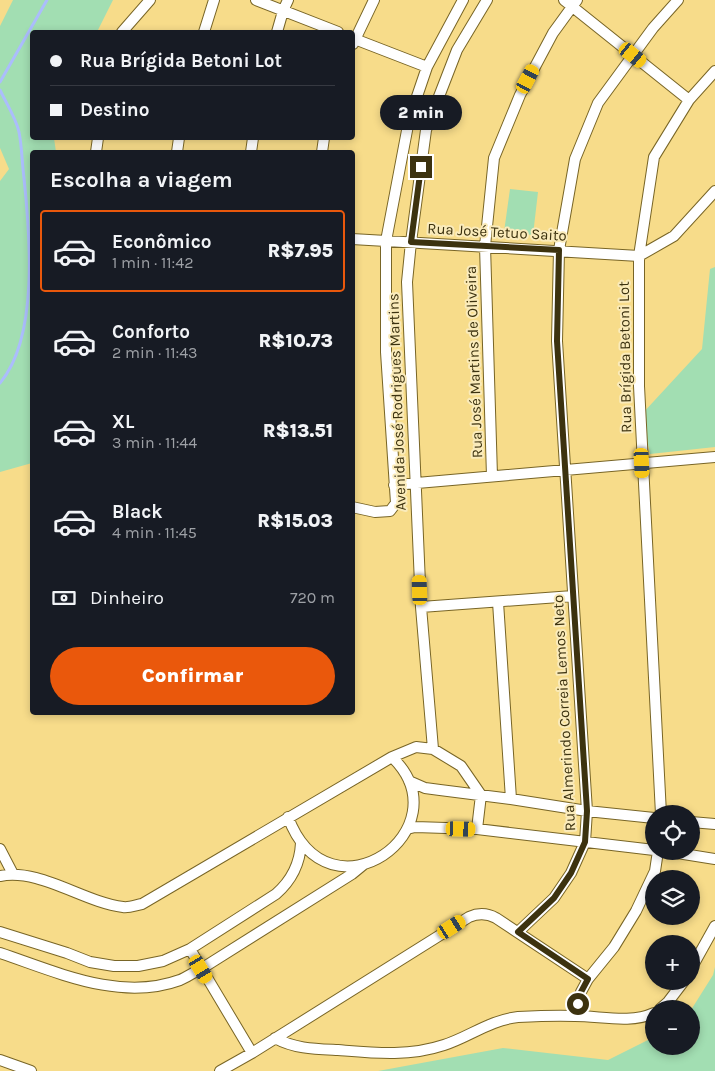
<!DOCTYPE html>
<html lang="pt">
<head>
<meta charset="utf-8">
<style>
  body { margin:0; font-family:Karla,sans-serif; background:#242831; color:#f1f3f6; height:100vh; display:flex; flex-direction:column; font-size:19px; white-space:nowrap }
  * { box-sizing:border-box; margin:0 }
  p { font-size:16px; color:#9ea1a6 }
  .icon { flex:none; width:28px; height:28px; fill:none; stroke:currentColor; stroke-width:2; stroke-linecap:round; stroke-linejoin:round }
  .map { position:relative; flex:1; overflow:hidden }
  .drawer { position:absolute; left:30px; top:150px; width:325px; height:565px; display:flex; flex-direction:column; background:#171b24; border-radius:5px; box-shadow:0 2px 8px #0003 }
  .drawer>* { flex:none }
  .guide { position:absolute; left:30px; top:30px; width:325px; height:110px; border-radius:5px; box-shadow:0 2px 8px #0003; display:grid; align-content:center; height:110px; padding:0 20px; background:#171b24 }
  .controls { position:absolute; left:645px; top:805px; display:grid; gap:10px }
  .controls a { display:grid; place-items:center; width:55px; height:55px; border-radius:50%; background:#171b24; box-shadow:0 2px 8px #0003; font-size:25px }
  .end { position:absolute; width:22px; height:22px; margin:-11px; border:6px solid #3c320f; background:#fff; box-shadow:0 0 0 2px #fff }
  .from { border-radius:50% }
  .bubble { position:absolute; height:35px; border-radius:18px; background:#171b24; box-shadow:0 2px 8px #0003; font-size:16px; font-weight:800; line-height:35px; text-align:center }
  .car { position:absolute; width:15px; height:30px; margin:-15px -8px; border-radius:6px; box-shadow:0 0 4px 1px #0007; background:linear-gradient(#f5c518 24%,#345 0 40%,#f5c518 0 76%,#345 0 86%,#f5c518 0) }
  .guide b { display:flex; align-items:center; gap:18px; height:48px; font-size:19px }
  .guide b+b { border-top:1px solid #363941 }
  .guide i { width:12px; height:12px; background:#f1f3f6 }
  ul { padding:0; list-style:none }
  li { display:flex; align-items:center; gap:15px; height:82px; margin:0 10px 8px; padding:0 10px; border:2px solid transparent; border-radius:5px }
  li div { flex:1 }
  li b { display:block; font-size:19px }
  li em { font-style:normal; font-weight:800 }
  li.on { border-color:#ea580c }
  li>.icon { width:45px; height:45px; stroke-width:1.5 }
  h2 { padding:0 20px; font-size:22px; line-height:60px }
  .pay { display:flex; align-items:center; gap:12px; height:55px; padding:0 20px; font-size:19px }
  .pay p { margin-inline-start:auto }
  .primary-button { display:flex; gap:10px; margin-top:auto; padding:10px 20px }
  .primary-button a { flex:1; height:58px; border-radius:30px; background:#ea580c; color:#fff; font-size:20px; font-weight:800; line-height:58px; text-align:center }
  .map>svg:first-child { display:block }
</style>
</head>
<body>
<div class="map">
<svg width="715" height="1071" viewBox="0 0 715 1071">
  <rect width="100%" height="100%" fill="#f7dc8a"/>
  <path fill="#a2deb2" d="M13,0H113L97,32H32V138H54L56,152H32V463L0,472V181L9,169L0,148V26Z
    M510,189L538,192L533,235L504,232Z
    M715,267V447L650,454L642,414L702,349L710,269Z
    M715,967V1071H378L503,1048L608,1060L654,1037V1046H691V1010L713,975Z"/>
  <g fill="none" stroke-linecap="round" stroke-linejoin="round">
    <path stroke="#abbdfc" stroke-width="3" d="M0,82L47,0
      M0,90C6,103 16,118 19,132C22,147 22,163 24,178C30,235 39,337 0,383"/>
    <g stroke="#786526" stroke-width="12">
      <path id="minor" d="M256,0L338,32
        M564,0L689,100
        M122,32L150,0
        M204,32L214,0
        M277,32L283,11L288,0
        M352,38L427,67
        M353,44L374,0
        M96,152L98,138
        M177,152L179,138
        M251,152L253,138
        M322,152L324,138
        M352,239L639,256L674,236L715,191
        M492,476L485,246L494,158L520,95L553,33L577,0
        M394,485L715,457
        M352,507L375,512L390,511L396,503L386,352V241L409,120L427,67L463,0
        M498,602L511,799
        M421,607L573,596
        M433,749L421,607L407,282L411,242L426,130L457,50L487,0
        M409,781L425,788L440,790L511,799L587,811L654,818
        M661,814L639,386V256L654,157L689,100L715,71
        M288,817C329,927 466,829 392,757
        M691,822L715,824
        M407,829L415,827L477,829L654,850
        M0,849L13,874
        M665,851L715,859
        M0,876C40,868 83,902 123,907C129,908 136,905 142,904L392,757L416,747L433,749L461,766L481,795L477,829
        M0,932L67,953L90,962L114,966H138L163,961L190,949L276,894C292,880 300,864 301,843
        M518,932L554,898L571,873L585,842L587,811L557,341L559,250L575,159L598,103L653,28L678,0
        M190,949L252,1053
        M0,953C57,972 120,1002 180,980C187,977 194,972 201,969L352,874L363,865
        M691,969L715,926
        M660,1009L668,1002L684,981
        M575,1016L581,992L588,979L614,947L636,911L655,871L658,851
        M275,1038C295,1049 316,1049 338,1050C374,1053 408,1057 444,1045C469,1037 490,1020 518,1017C537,1016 556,1015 575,1016C601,1016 630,1024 654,1013
        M0,1060L31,1071
        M220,1071L252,1053L469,917C478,913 487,913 496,918L588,979"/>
    </g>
    <use href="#minor" stroke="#fff" stroke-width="10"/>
  </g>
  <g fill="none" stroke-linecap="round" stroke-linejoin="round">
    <path stroke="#3c320f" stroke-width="6" d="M421,167L411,242L559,250L557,341L587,811L585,842L571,873L554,898L518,932L588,979L581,992L578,1004"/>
  </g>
  <g text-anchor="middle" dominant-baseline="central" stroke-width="4" stroke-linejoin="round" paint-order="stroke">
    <g font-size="15" fill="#3c320f" stroke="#faebbb">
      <text transform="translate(497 232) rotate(3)">Rua José Tetuo Saito</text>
      <text transform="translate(625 357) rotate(-91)">Rua Brígida Betoni Lot</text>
      <text transform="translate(474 362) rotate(-92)">Rua José Martins de Oliveira</text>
      <text transform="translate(397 402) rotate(-92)">Avenida José Rodrigues Martins</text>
      <text transform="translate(564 713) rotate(-93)">Rua Almerindo Correia Lemos Neto</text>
    </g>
  </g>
</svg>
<div class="controls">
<a><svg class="icon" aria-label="locate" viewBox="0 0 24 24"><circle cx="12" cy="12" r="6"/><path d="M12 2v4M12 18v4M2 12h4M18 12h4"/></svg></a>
<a><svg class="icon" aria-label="layers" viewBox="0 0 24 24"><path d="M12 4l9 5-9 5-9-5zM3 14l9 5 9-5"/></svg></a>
<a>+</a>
<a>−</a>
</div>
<i class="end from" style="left:578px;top:1004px"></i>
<i class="end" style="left:421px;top:167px"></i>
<div class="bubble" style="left:380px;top:95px;width:82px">2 min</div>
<i class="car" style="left:633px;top:55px;rotate:129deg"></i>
<i class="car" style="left:528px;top:79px;rotate:28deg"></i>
<i class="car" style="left:642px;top:463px;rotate:177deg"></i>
<i class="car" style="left:420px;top:590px;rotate:358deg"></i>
<i class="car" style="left:461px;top:829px;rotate:92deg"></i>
<i class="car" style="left:452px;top:927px;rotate:58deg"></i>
<i class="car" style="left:201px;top:969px;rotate:149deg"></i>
<div class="guide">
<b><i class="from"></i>Rua Brígida Betoni Lot</b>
<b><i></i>Destino</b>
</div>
<section class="drawer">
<h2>Escolha a viagem</h2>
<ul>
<li class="on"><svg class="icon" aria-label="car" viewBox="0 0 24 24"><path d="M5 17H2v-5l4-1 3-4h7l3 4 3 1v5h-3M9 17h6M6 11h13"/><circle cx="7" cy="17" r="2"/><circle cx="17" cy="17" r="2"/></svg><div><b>Econômico</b><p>1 min · 11:42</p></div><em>R$7.95</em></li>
<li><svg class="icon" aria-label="car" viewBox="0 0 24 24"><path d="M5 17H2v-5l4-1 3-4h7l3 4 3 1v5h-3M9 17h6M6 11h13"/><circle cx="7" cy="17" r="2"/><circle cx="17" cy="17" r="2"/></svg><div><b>Conforto</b><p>2 min · 11:43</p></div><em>R$10.73</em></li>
<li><svg class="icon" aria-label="car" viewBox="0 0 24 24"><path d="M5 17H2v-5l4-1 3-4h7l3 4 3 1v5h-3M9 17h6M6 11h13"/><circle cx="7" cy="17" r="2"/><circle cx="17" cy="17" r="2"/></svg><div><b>XL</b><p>3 min · 11:44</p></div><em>R$13.51</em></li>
<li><svg class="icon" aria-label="car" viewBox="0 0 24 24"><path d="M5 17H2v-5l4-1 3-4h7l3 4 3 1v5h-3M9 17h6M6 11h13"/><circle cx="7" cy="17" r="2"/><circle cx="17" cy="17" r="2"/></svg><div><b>Black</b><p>4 min · 11:45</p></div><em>R$15.03</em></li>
</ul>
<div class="pay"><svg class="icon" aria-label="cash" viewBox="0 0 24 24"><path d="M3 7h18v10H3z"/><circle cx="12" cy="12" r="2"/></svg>Dinheiro<p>720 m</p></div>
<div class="primary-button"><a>Confirmar</a></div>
</section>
</div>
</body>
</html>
